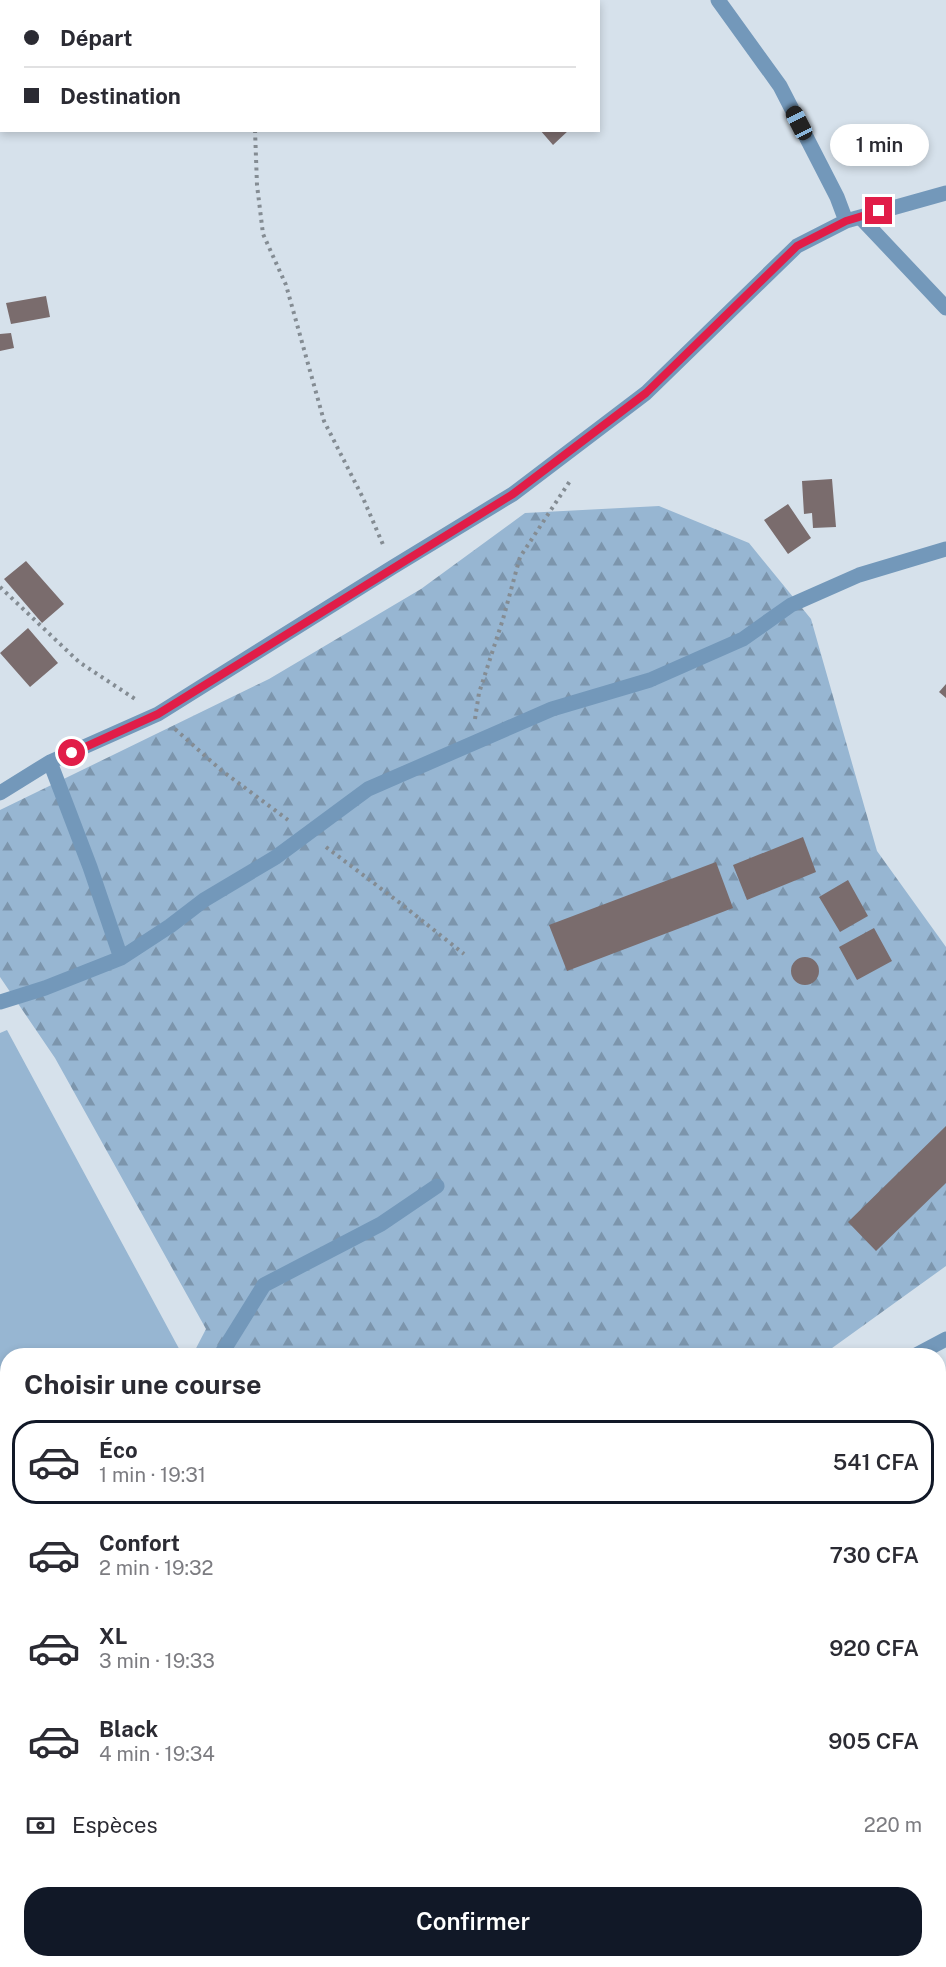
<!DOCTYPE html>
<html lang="fr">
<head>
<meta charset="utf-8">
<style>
  body { margin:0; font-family:"Public Sans",sans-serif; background:#f2f2f3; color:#2b2b33; height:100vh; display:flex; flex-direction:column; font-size:22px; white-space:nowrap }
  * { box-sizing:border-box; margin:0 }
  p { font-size:20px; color:#7c7c81 }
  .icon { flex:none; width:33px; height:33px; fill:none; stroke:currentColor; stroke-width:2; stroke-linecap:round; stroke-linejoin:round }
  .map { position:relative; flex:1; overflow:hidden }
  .details { position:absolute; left:0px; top:1348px; width:946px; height:620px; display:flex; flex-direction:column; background:#fff; border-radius:24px 24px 0 0; box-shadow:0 3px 9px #0003 }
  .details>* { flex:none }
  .guide { position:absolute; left:0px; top:0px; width:600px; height:132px; box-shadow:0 3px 9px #0003; display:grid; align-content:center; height:132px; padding:0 24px; background:#fff }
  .end { position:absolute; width:27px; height:27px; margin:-14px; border:8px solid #e11d48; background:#fff; box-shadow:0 0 0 3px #fff }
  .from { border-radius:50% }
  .bubble { position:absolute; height:42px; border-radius:21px; background:#fff; box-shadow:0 3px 9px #0003; font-size:20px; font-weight:600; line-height:42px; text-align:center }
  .car { position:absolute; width:18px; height:36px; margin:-18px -9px; border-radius:8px; box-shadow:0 0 4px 2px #0007; background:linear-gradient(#222 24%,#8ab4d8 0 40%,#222 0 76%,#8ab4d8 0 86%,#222 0) }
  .guide b { display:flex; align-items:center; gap:21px; height:57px; font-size:22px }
  .guide b+b { border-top:2px solid #e1e1e2 }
  .guide i { width:15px; height:15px; background:#2b2b33 }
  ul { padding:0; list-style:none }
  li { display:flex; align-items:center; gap:18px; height:84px; margin:0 12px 9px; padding:0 12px; border:3px solid transparent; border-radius:24px }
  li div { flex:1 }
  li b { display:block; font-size:22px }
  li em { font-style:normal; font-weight:600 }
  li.current { border-color:#111827 }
  li>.icon { width:54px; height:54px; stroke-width:1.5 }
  h2 { padding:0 24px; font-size:27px; line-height:72px }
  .pay { display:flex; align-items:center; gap:15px; height:66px; padding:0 24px; font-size:22px }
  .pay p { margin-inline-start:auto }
  .action { display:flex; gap:12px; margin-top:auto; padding:12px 24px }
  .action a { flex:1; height:69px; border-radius:24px; background:#111827; color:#fff; font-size:24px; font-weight:600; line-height:69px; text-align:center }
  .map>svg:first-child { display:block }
</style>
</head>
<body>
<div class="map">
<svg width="946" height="1967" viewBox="0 0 946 1967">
  <defs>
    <pattern id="forest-firs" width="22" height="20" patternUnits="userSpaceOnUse" patternTransform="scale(1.5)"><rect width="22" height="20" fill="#97b6d2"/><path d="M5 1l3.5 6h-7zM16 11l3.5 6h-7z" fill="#7c95ac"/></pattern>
  </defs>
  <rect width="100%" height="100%" fill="#d6e1eb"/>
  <path fill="#97b6d2" d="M7,1030L183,1356H8L7,1462L0,1466V1033Z"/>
  <path fill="url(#forest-firs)" d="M659,506L749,543L811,619L877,851L946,947V1266L821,1356H192L206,1329L55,1058L0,977V810L269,679L421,589L525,513Z
    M7,1516V1755L0,1738V1518Z
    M0,1777L7,1790V1805L0,1808Z"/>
  <path fill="#7a6c6d" d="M540,130H569L553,145Z
    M46,296L50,317L11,324L6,303Z
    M11,333L14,348L0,351V334Z
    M832,479L836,527L813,528L812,513L804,514L802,481Z
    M788,504L811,538L788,554L764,520Z
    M26,561L64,604L42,623L4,579Z
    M28,628L58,663L30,687L0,653Z
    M946,684V698L939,692Z
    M803,837L816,872L747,900L733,865Z
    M716,862L733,908L567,971L549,925Z
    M848,880L868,916L840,932L819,897Z
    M874,928L892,961L857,980L839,947Z
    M791 971a14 14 0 1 1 28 0a14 14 0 1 1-28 0Z
    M946,1126V1183L876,1251L848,1222Z
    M946,1570V1593L939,1580V1574Z
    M134,1960H166L170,1967H122Z"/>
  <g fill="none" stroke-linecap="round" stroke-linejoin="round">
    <path stroke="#848c93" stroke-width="4" stroke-dasharray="3 4.5" stroke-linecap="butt" d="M255,130L257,185L263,234L286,285L324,421L363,498L384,547
      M0,587L79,662L135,699
      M475,719L479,693L503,619L520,557L570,481
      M175,729L221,770L288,820
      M326,847L400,903L464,954"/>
    <path stroke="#7398ba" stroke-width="15" d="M718,0L780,86L837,197L846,221
      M860,217L946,308
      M50,762L90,867L121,958
      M0,793L50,762L158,714L393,567L513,494L646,393L797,246L846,221L946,193
      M0,1002L45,988L121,958L170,926L204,900L276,857L368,789L552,709L650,680L743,639L791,605L859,575L946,549
      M220,1356L264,1285L381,1224L437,1186
      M914,1356L946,1339
      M0,1487L8,1485
      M939,1701L946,1698
      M0,1714L8,1702
      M0,1835L8,1831
      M0,1912L8,1926
      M26,1960L29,1967
      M483,1960L487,1967
      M877,1960L880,1967
      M438,1967L449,1960"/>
  </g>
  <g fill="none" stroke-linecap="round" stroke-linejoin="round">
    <path stroke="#e11d48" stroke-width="8" d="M72,753L158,714L513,494L646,393L797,246L846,221L879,211"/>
  </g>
</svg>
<i class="end from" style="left:72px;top:753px"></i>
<i class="end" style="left:879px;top:211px"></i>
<div class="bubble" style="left:830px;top:124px;width:99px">1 min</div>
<i class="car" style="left:799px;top:123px;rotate:333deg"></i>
<div class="guide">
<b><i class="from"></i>Départ</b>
<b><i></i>Destination</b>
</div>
<section class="details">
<h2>Choisir une course</h2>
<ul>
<li class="current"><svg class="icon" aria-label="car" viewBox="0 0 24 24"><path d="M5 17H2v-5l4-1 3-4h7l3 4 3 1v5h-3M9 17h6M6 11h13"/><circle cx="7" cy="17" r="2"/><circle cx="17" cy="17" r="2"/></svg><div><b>Éco</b><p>1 min · 19:31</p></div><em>541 CFA</em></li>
<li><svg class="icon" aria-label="car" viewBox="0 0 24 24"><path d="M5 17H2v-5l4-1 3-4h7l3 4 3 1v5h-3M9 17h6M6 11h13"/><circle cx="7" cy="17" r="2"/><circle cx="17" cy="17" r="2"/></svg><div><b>Confort</b><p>2 min · 19:32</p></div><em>730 CFA</em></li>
<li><svg class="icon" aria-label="car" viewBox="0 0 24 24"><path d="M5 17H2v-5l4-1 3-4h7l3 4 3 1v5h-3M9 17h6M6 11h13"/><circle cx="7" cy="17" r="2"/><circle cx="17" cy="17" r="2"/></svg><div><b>XL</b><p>3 min · 19:33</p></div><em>920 CFA</em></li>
<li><svg class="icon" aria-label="car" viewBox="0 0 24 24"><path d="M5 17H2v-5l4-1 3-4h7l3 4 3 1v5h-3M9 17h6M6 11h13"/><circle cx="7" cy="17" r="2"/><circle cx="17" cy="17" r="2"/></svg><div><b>Black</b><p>4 min · 19:34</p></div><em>905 CFA</em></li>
</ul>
<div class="pay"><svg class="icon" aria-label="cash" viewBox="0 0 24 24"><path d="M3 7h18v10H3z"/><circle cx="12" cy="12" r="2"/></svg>Espèces<p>220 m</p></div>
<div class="action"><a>Confirmer</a></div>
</section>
</div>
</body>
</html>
